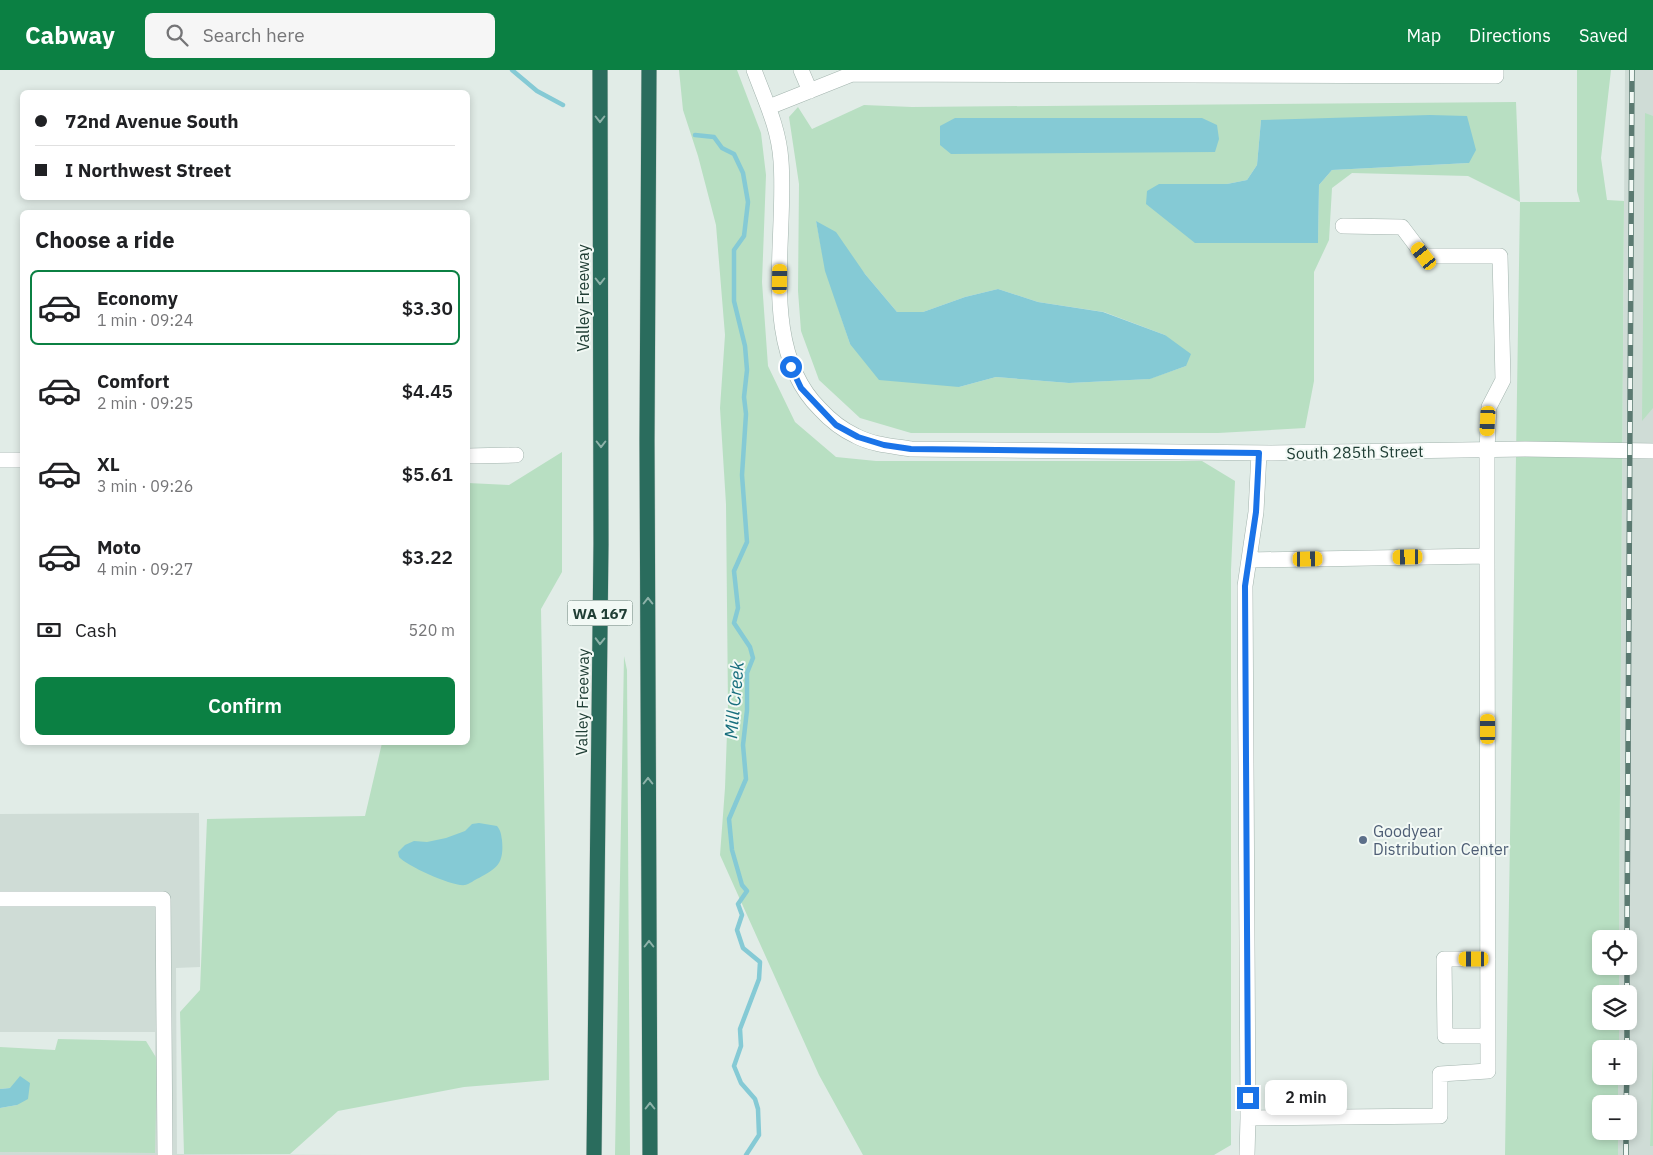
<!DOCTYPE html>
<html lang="en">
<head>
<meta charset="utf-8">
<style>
  body { margin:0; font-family:"IBM Plex Sans",sans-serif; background:#f6f6f6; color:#202124; height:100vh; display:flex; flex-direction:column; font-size:19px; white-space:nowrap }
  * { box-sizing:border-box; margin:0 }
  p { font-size:16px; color:#757577 }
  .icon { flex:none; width:28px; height:28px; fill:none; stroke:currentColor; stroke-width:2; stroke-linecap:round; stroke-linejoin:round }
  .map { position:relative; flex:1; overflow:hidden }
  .panel { position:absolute; left:20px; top:140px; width:450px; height:535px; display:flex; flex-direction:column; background:#fff; border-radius:8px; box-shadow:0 2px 8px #0003 }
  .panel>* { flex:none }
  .top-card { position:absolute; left:20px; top:20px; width:450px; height:110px; border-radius:8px; box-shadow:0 2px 8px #0003; display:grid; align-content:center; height:110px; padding:0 15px; background:#fff }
  .tools { position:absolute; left:1592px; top:860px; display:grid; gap:10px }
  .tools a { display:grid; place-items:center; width:45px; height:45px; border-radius:8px; background:#fff; box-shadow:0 2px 8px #0003; font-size:25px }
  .end { position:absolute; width:22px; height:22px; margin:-11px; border:6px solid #1a73e8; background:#fff; box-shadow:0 0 0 2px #fff }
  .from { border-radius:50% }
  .bubble { position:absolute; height:35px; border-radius:8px; background:#fff; box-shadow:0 2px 8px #0003; font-size:16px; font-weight:600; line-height:35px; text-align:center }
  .car { position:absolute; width:15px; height:30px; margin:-15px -8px; border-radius:6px; box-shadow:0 0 4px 1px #0007; background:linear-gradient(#f5c518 24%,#345 0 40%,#f5c518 0 76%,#345 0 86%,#f5c518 0) }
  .top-card b { display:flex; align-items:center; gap:18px; height:48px; font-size:19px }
  .top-card b+b { border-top:1px solid #e0e0e0 }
  .top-card i { width:12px; height:12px; background:#202124 }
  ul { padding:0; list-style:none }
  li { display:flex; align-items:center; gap:15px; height:75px; margin:0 10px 8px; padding:0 5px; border:2px solid transparent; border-radius:8px }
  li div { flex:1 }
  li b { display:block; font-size:19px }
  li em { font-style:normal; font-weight:600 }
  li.selected { border-color:#0b8043 }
  li>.icon { width:45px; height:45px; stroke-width:1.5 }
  h2 { padding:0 15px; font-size:22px; line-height:60px }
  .pay { display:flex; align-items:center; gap:12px; height:55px; padding:0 15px; font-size:19px }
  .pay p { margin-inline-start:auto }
  .primary-button { display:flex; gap:10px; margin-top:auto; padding:10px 15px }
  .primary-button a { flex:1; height:58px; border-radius:8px; background:#0b8043; color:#fff; font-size:20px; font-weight:600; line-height:58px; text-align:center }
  header { display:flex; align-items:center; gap:30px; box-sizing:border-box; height:70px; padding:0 25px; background:#0b8043; color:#fff }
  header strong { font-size:24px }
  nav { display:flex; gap:28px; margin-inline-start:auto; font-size:18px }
  .search { width:350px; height:45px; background:#f6f6f6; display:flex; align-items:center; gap:12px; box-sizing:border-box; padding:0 18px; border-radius:8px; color:#757577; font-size:19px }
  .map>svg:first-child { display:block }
</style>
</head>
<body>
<header>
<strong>Cabway</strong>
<div class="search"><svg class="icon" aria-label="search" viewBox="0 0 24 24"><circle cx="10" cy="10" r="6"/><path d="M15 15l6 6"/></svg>Search here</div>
<nav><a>Map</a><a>Directions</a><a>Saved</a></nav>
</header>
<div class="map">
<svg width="1653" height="1085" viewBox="0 0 1653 1085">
  <rect width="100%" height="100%" fill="#e1ece7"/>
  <path fill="#cfdcd6" d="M1625,0H1653V970L1650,1075L1653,1076V1085H1618V1061H1629V1034H1618V1006H1629V979H1619V951H1629V924H1619V896H1629V869H1619Z
    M199,743L200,897L176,898L177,1084L367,1085H0V1082L155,1083V962H0V744Z"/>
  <path fill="#b8dfc2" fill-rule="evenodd" d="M679,0H737L761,63L766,105L762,212L768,296L795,352L836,387L876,391H1202L1235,411L1231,500V1075L1214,1085H863L819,1005L720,785L725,718L728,635L726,434L720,338L725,265L716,155L698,86L683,40Z
    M1577,0H1611L1601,88L1607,130L1624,131L1619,869H1601V896H1619V924H1601V951H1619V979H1601V1006H1618V1034H1601V1061H1618V1085H1505L1520,132L1468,106L1352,103L1332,118L1329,170L1314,202V311L1305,358L1218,363H911L860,348L819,310L801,261L798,221L799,114L789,47L798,37L812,59L864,35L912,37L1516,32L1520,132H1580L1577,121ZM1261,50L1469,93L1332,100L1319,115L1318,172L1227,114L1247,110L1257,95ZM816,151L865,204L897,242H923L965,227L998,219L1038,232L1104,242L1165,265L1186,296L1149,309L1069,313L996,307L959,317L850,274L826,201Z
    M1645,43L1653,46V338L1642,351Z
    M562,382V502L541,539L549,1010L464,1017L338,1041L290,1084H184L180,942L200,920L207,749L365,746L382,673L468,672V413L509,415Z
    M624,586L627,600L630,1085H615Z
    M58,969L146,971L157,989L155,1083L0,1082V1038L17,1035L10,1018L0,1019V977L55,980Z
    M1653,970V1076H1650Z"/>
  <path fill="#85cad5" d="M1430,45L1467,46L1476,80L1469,93L1332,100L1319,115L1318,173H1195L1146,134L1147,121L1159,114H1227L1247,110L1257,95L1261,50Z
    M955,48H1202L1217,55L1219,69L1215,82L951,84L940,75V56Z
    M816,151L836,162L865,204L897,242H923L965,227L998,219L1038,232L1103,242L1165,265L1191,284L1186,296L1150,309L1069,313L996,307L959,317L879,310L850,274L825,201Z
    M479,753L497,756C501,761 501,764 502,770C504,793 498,798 479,808C474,810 470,814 465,815C453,817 407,796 399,787L398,782L405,775L414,771L427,772L446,768L465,761L472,754Z
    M20,1006L30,1013L28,1029L17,1035L0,1038V1019L10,1018Z"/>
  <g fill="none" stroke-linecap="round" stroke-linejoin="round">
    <path stroke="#85cad5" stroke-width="4.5" d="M512,0L537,21L563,35
      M695,65L714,67L722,78L734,84L743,103L748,132L744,166L734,180V231L745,276L747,300L744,327L746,344L742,405L747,472L734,501L738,538L734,553L750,577L753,588L747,603V640L743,675L746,709L729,749L732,780L742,815L747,821L738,834L742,845L737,860L743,878L760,892L759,909L740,959L741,976L734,996L741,1013L755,1029L758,1039L759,1065L746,1085"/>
    <g stroke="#a3b4ae" stroke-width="16">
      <path id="minor" d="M754,0C765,30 779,58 781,91C787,170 758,278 820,339C831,351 841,359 856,366C873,375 893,376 911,379L1271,383L1525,379L1653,381
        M801,0L810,21
        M769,37L852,4L1496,6V0
        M468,386L516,385
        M0,390H22
        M1249,490L1487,486V380L1489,337L1503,310L1500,186H1424L1402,157L1343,156
        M0,829H163L165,1085
        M1488,889H1444L1445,966H1488
        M1248,1048L1440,1046V1004L1488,1001L1487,486
        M1247,1085L1248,1048L1245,516L1256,442L1259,383"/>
    </g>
    <g stroke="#c1c9c6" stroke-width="16">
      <path id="highway" d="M649,0L647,371L650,1085
        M594,1085L601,474L600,0"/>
    </g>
    <use href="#minor" stroke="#fff" stroke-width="15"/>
    <use href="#highway" stroke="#2a6c5d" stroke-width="15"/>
    <g stroke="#5b7a71" stroke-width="5.5">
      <path id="rail" d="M1627,869L1632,0
        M1627,924V896
        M1627,979V951
        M1626,1034L1627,1006
        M1626,1085V1061"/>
    </g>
    <use href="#rail" stroke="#f2f9f5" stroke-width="4" stroke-dasharray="11" stroke-linecap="butt"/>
  </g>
  <defs><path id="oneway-chevron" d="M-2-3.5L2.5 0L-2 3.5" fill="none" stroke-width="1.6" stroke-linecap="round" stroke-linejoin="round" transform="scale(1.25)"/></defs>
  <g stroke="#8eb2a9">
    <use href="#oneway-chevron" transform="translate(600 49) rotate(90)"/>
    <use href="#oneway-chevron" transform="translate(600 211) rotate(90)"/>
    <use href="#oneway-chevron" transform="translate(601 374) rotate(90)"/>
    <use href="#oneway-chevron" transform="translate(648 531) rotate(-90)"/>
    <use href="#oneway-chevron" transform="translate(600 571) rotate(91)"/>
    <use href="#oneway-chevron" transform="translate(648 711) rotate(-90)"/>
    <use href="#oneway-chevron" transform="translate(649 874) rotate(-90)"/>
    <use href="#oneway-chevron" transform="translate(650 1036) rotate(-90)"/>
  </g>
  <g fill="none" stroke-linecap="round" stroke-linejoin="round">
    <path stroke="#1a73e8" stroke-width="6" d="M791,297L801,318L836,355L858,367L884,375L911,379L1259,383L1256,442L1245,516L1248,1028"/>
  </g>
  <circle fill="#5c6f8a" stroke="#f2f9f5" stroke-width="2" cx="1363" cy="770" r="5"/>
  <g text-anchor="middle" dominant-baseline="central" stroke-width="4" stroke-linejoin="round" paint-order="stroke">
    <rect fill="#f2f9f5" stroke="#5f766f" stroke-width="1" x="567.5" y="530.5" width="65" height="25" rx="4"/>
    <g font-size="15" font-weight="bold" fill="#203e35">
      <text x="600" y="543">WA 167</text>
    </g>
    <g font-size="16" fill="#203e35" stroke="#f2f9f5">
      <text transform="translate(583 228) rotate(-90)">Valley Freeway</text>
      <text transform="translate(1355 382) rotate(-1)">South 285th Street</text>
      <text transform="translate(582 632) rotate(-89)">Valley Freeway</text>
    </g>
    <g font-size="16" fill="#4e5e75" stroke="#f2f9f5" text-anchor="start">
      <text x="1373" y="761">Goodyear<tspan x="1373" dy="18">Distribution Center</tspan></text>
    </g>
    <g font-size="18" font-style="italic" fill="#176e7d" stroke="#f2f9f5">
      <text transform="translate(734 630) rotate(-85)">Mill Creek</text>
    </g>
  </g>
</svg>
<div class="tools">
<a><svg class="icon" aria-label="locate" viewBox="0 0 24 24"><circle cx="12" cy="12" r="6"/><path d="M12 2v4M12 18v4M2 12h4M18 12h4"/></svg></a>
<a><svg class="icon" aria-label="layers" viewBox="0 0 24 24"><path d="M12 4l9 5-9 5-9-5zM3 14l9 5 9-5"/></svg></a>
<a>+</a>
<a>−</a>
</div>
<i class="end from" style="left:791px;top:297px"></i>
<i class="end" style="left:1248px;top:1028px"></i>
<div class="bubble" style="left:1265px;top:1010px;width:82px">2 min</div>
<i class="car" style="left:1424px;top:186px;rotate:322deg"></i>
<i class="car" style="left:780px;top:209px;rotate:1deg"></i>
<i class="car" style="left:1488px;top:351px;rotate:183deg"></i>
<i class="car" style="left:1408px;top:487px;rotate:269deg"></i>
<i class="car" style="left:1308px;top:489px;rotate:89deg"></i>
<i class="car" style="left:1488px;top:659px;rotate:0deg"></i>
<i class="car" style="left:1474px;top:889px;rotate:270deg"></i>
<div class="top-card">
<b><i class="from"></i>72nd Avenue South</b>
<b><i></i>I Northwest Street</b>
</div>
<section class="panel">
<h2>Choose a ride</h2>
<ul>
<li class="selected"><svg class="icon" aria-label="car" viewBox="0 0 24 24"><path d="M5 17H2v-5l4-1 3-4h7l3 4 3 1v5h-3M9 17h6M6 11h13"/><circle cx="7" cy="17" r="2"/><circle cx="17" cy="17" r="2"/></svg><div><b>Economy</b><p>1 min · 09:24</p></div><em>$3.30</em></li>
<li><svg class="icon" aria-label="car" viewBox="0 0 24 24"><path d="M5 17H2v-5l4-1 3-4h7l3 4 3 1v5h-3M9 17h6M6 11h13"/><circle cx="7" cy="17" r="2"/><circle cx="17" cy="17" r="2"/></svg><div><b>Comfort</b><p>2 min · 09:25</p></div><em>$4.45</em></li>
<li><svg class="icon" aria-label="car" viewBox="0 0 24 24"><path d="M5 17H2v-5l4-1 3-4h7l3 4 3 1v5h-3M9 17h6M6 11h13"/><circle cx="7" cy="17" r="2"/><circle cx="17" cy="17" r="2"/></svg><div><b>XL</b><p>3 min · 09:26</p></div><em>$5.61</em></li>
<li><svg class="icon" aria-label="car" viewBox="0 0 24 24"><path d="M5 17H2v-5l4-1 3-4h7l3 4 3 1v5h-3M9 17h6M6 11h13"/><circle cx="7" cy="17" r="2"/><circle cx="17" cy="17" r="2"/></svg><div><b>Moto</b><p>4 min · 09:27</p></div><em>$3.22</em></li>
</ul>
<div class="pay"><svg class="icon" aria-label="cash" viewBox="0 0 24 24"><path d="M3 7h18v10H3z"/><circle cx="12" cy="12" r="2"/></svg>Cash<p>520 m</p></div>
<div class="primary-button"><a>Confirm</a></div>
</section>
</div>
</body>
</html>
